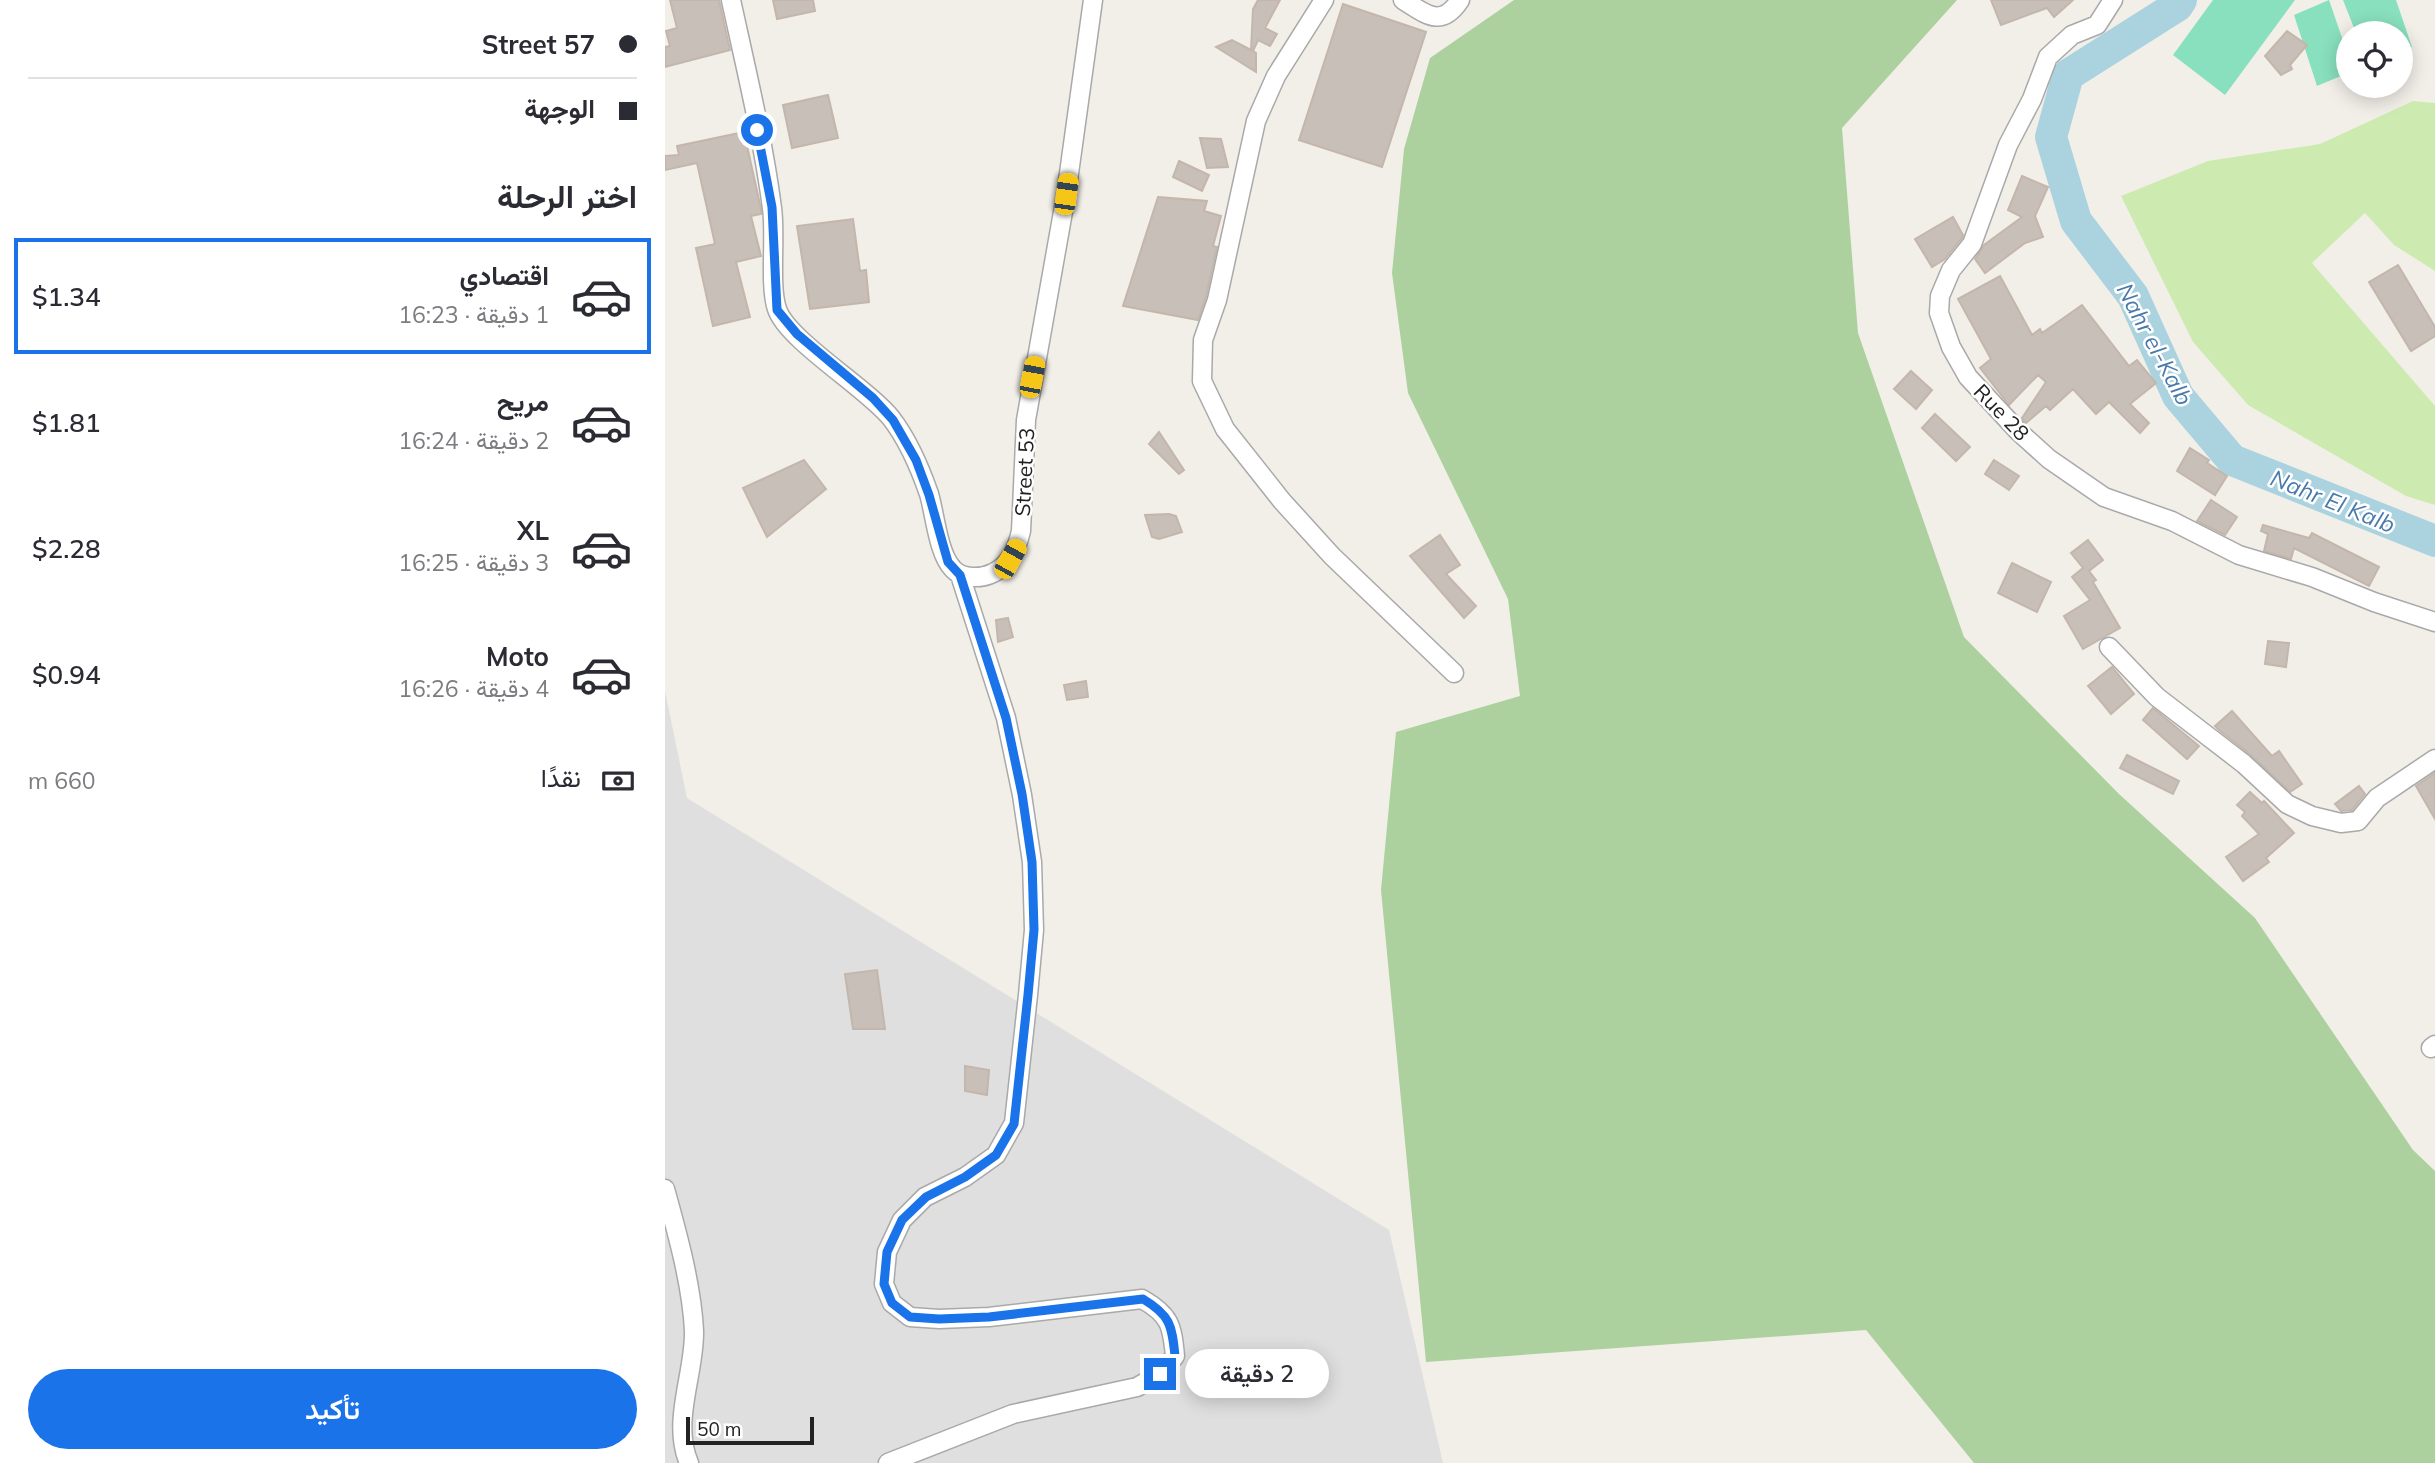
<!DOCTYPE html>
<html lang="ar">
<head>
<meta charset="utf-8">
<style>
  body { margin:0; font-family:Mulish,Vazirmatn,sans-serif; background:#f2f2f3; color:#2b2b33; direction:rtl; height:100vh; display:flex; flex-direction:column; font-size:26px; white-space:nowrap }
  * { box-sizing:border-box; margin:0 }
  p { font-size:23px; color:#7c7c81 }
  .icon { flex:none; width:38px; height:38px; fill:none; stroke:currentColor; stroke-width:2; stroke-linecap:round; stroke-linejoin:round }
  .map { position:relative; flex:1; overflow:hidden; direction:ltr }
  .sheet { display:flex; flex-direction:column; background:#fff; width:665px }
  .sheet>* { flex:none }
  .banner { display:grid; align-content:center; height:154px; padding:0 28px; background:#fff }
  .buttons { position:absolute; left:1671px; top:21px; display:grid; gap:14px }
  .buttons a { display:grid; place-items:center; width:77px; height:77px; border-radius:50%; background:#fff; box-shadow:0 4px 18px #0003; font-size:35px }
  .scale { position:absolute; left:21px; bottom:18px; width:128px; box-sizing:border-box; padding-left:7px; border:4px solid #222; border-top:0; font-size:19px; line-height:24px; white-space:nowrap; color:#222; -webkit-text-stroke:5px #fff; paint-order:stroke }
  .end { position:absolute; width:32px; height:32px; margin:-16px; border:9px solid #1a73e8; background:#fff; box-shadow:0 0 0 4px #fff }
  .from { border-radius:50% }
  .bubble { position:absolute; height:49px; border-radius:24px; background:#fff; box-shadow:0 4px 18px #0003; font-size:23px; font-weight:600; line-height:49px; text-align:center; direction:rtl }
  .car { position:absolute; width:21px; height:42px; margin:-21px -10px; border-radius:9px; box-shadow:0 0 5px 2px #0007; background:linear-gradient(#f5c518 24%,#345 0 40%,#f5c518 0 76%,#345 0 86%,#f5c518 0) }
  .banner b { display:flex; align-items:center; gap:24px; height:66px; font-size:26px }
  .banner b+b { border-top:2px solid #e1e1e2 }
  .banner i { width:18px; height:18px; background:#2b2b33 }
  ul { padding:0; list-style:none }
  li { display:flex; align-items:center; gap:21px; height:116px; margin:0 14px 10px; padding:0 14px; border:4px solid transparent; border-radius:0px }
  li div { flex:1 }
  li b { display:block; font-size:26px }
  li em { font-style:normal; font-weight:600 }
  li.selected { border-color:#1a73e8 }
  li>.icon { width:63px; height:63px; stroke-width:1.5 }
  h2 { padding:0 28px; font-size:32px; line-height:84px }
  .pay { display:flex; align-items:center; gap:18px; height:77px; padding:0 28px; font-size:26px }
  .pay p { margin-inline-start:auto }
  .cta { display:flex; gap:14px; margin-top:auto; padding:14px 28px }
  .cta a { flex:1; height:80px; border-radius:42px; background:#1a73e8; color:#fff; font-size:28px; font-weight:600; line-height:80px; text-align:center }
  main { display:flex; flex:1; min-height:0 }
  .map>svg:first-child { display:block }
</style>
</head>
<body>
<main>
<div class="map">
<svg width="1770" height="1463" viewBox="0 0 1770 1463">
  <rect width="100%" height="100%" fill="#f2efe9"/>
  <path fill="#e0dfdf" d="M0,691L22,798L724,1230L778,1463H0Z"/>
  <path fill="#cdebb0" d="M1748,101L1770,103V271L1729,245L1700,213L1647,263L1770,406V505L1741,496L1583,405L1528,342L1456,196L1543,161L1655,144Z"/>
  <path fill="#add19e" d="M849,0H1292L1177,128L1193,333L1299,637L1454,794L1590,918L1748,1150L1770,1171V1463H1309L1201,1330L761,1362L716,890L731,732L855,696L843,599L743,393L727,273L739,149L765,58Z"/>
  <path fill="#88e0be" d="M1548,0H1630L1560,95L1508,55Z
    M1664,0L1683,55V73L1652,86L1629,15Z
    M1678,0H1731L1747,47L1736,51V33H1691Z"/>
  <g fill="none" stroke-linecap="round" stroke-linejoin="round">
    <path stroke="#aad3df" stroke-width="32" d="M1516,0L1512,6L1403,75L1386,137L1411,221L1468,296L1513,396L1567,460L1770,541"/>
  </g>
  <path fill="#c7bfb8" stroke="#c4b6ab" stroke-width="2" d="M5,0H54L65,50L0,67V47L5,46L1,31L12,28Z
    M108,0H148L150,11L112,19Z
    M593,0H615L600,28L612,34L605,46L593,40L588,51L591,53V72L551,47L567,40L586,50L588,9Z
    M1326,0H1408L1389,17L1382,8L1336,25Z
    M678,4L761,32L717,167L634,140Z
    M1622,31L1642,45L1625,65L1627,69L1616,75L1600,56Z
    M163,95L173,138L127,148L118,105Z
    M79,132L96,209V214L86,216L96,256L71,262L85,317L48,326L31,248L50,244L32,163L0,170V156L14,155L12,146Z
    M535,138L556,139L563,167L542,168Z
    M514,161L544,175L537,191L508,177Z
    M1357,176L1383,187L1370,216L1378,237L1360,243L1320,273L1310,259L1319,245L1357,217L1343,210Z
    M493,197L542,201L539,211L556,216L548,246L552,247L541,297L533,320L458,306Z
    M1288,217L1298,235L1297,238L1280,259L1267,267L1250,239Z
    M188,219L195,271L201,270L204,302L145,309L132,226Z
    M1733,265L1770,327V336L1746,351L1704,282Z
    M1335,276L1367,335L1375,329L1377,333L1417,305L1464,366L1472,360L1491,383L1465,404L1484,423L1475,433L1444,402L1431,414L1408,389L1385,410L1381,406L1361,423L1357,418L1381,382L1373,375L1344,405L1315,368L1326,359L1293,299Z
    M1246,371L1267,390L1251,409L1229,389Z
    M1270,414L1305,447L1291,461L1257,428Z
    M494,432L519,470L514,474L484,444Z
    M1525,448L1544,460L1542,463L1562,476L1550,495L1512,471Z
    M139,460L161,489L102,537L78,488Z
    M1329,460L1354,476L1344,490L1320,474Z
    M1546,500L1572,517L1560,535L1532,521Z
    M504,514L511,516L517,532L494,539L487,537L480,515Z
    M1598,525L1644,538L1647,533L1714,567L1704,586L1629,548L1626,559L1599,551L1603,534L1596,531Z
    M775,535L795,565L781,574L811,606L799,618L745,556Z
    M1423,540L1438,560L1424,571L1431,580L1428,582L1455,628L1418,649L1399,616L1425,600L1407,577L1418,568L1406,553Z
    M1347,563L1386,582L1372,612L1333,593Z
    M343,618L348,637L333,642L331,620Z
    M1603,641L1624,643L1621,667L1600,664Z
    M1447,667L1469,694L1446,714L1423,686Z
    M421,681L423,697L402,700L399,685Z
    M1488,708L1534,746L1522,759L1478,720Z
    M1567,711L1607,756L1614,751L1637,784L1625,792L1587,756L1554,730L1550,726Z
    M1462,755L1514,781L1508,794L1455,768Z
    M1770,773V819L1751,786Z
    M1694,786L1700,794L1687,810L1676,811L1670,804Z
    M1585,792L1597,803L1599,801L1629,833L1601,858L1604,862L1578,881L1561,857L1594,834L1577,816L1580,812L1572,805Z
    M212,970L220,1029H188L180,974Z
    M300,1066L324,1070L322,1095L300,1091Z"/>
  <g fill="none" stroke-linecap="round" stroke-linejoin="round">
    <g stroke="#a9a9a9" stroke-width="21">
      <path id="minor" d="M66,0C81,69 98,139 107,208C111,236 104,286 112,309C122,340 202,388 226,418C243,440 255,468 264,494C270,514 273,554 288,569C297,579 316,579 328,573C345,565 352,549 356,531L361,420L401,195L428,0
        M659,0L611,76L591,121L552,300L538,340L537,381L560,429L617,501L667,556L789,673
        M738,0C761,14 776,29 795,0
        M1448,0L1432,25L1407,35L1383,57L1367,99L1343,145L1307,244L1286,270L1275,296L1274,313L1286,347L1303,377L1354,432L1384,459L1439,497L1507,521L1574,555L1647,577L1709,602L1770,622
        M1444,647L1492,697L1579,764L1622,804L1647,816L1676,823L1693,821L1712,798L1770,759
        M1766,1048L1770,1045
        M0,1189C12,1232 27,1286 29,1331C30,1373 6,1422 24,1463
        M223,1463L348,1414L472,1387L495,1374L510,1356C507,1325 505,1315 477,1299L324,1317L274,1319L245,1317L227,1303L219,1284L222,1252L237,1220L260,1197L300,1177L331,1155L349,1123L363,995L369,930L367,862L357,795L341,718L295,575"/>
    </g>
    <use href="#minor" stroke="#fff" stroke-width="18"/>
  </g>
  <g fill="none" stroke-linecap="round" stroke-linejoin="round">
    <path stroke="#1a73e8" stroke-width="9" d="M92,130L107,207L112,310L132,334L208,398L228,420L251,460L264,495L283,562L295,575L341,718L357,794L367,862L369,930L363,995L349,1124L331,1155L300,1177L261,1197L237,1220L222,1252L219,1284L227,1303L245,1317L274,1319L324,1317L478,1299C505,1315 507,1325 510,1356L495,1374"/>
  </g>
  <g text-anchor="middle" dominant-baseline="central" stroke-width="5" stroke-linejoin="round" paint-order="stroke">
    <g font-size="21" fill="#222" stroke="#fff">
      <text transform="translate(1337 412) rotate(46)">Rue 28</text>
      <text transform="translate(359 472) rotate(-87)">Street 53</text>
    </g>
    <g font-size="23" font-style="italic" fill="#4a7aab" stroke="#fff">
      <text transform="translate(1490 344) rotate(62)">Nahr el-Kalb</text>
      <text transform="translate(1668 501) rotate(22)">Nahr El Kalb</text>
    </g>
  </g>
</svg>
<div class="buttons">
<a><svg class="icon" aria-label="locate" viewBox="0 0 24 24"><circle cx="12" cy="12" r="6"/><path d="M12 2v4M12 18v4M2 12h4M18 12h4"/></svg></a>
</div>
<div class="scale">50 m</div>
<i class="end from" style="left:92px;top:130px"></i>
<i class="end" style="left:495px;top:1374px"></i>
<div class="bubble" style="left:520px;top:1349px;width:144px">2 دقيقة</div>
<i class="car" style="left:401px;top:194px;rotate:8deg"></i>
<i class="car" style="left:367px;top:377px;rotate:11deg"></i>
<i class="car" style="left:345px;top:559px;rotate:29deg"></i>
</div>
<section class="sheet">
<div class="banner">
<b><i class="from"></i>Street 57</b>
<b><i></i>الوجهة</b>
</div>
<h2>اختر الرحلة</h2>
<ul>
<li class="selected"><svg class="icon" aria-label="car" viewBox="0 0 24 24"><path d="M5 17H2v-5l4-1 3-4h7l3 4 3 1v5h-3M9 17h6M6 11h13"/><circle cx="7" cy="17" r="2"/><circle cx="17" cy="17" r="2"/></svg><div><b>اقتصادي</b><p>1 دقيقة · 16:23</p></div><em>$1.34</em></li>
<li><svg class="icon" aria-label="car" viewBox="0 0 24 24"><path d="M5 17H2v-5l4-1 3-4h7l3 4 3 1v5h-3M9 17h6M6 11h13"/><circle cx="7" cy="17" r="2"/><circle cx="17" cy="17" r="2"/></svg><div><b>مريح</b><p>2 دقيقة · 16:24</p></div><em>$1.81</em></li>
<li><svg class="icon" aria-label="car" viewBox="0 0 24 24"><path d="M5 17H2v-5l4-1 3-4h7l3 4 3 1v5h-3M9 17h6M6 11h13"/><circle cx="7" cy="17" r="2"/><circle cx="17" cy="17" r="2"/></svg><div><b>XL</b><p>3 دقيقة · 16:25</p></div><em>$2.28</em></li>
<li><svg class="icon" aria-label="car" viewBox="0 0 24 24"><path d="M5 17H2v-5l4-1 3-4h7l3 4 3 1v5h-3M9 17h6M6 11h13"/><circle cx="7" cy="17" r="2"/><circle cx="17" cy="17" r="2"/></svg><div><b>Moto</b><p>4 دقيقة · 16:26</p></div><em>$0.94</em></li>
</ul>
<div class="pay"><svg class="icon" aria-label="cash" viewBox="0 0 24 24"><path d="M3 7h18v10H3z"/><circle cx="12" cy="12" r="2"/></svg>نقدًا<p>660 m</p></div>
<div class="cta"><a>تأكيد</a></div>
</section>
</main>
</body>
</html>
